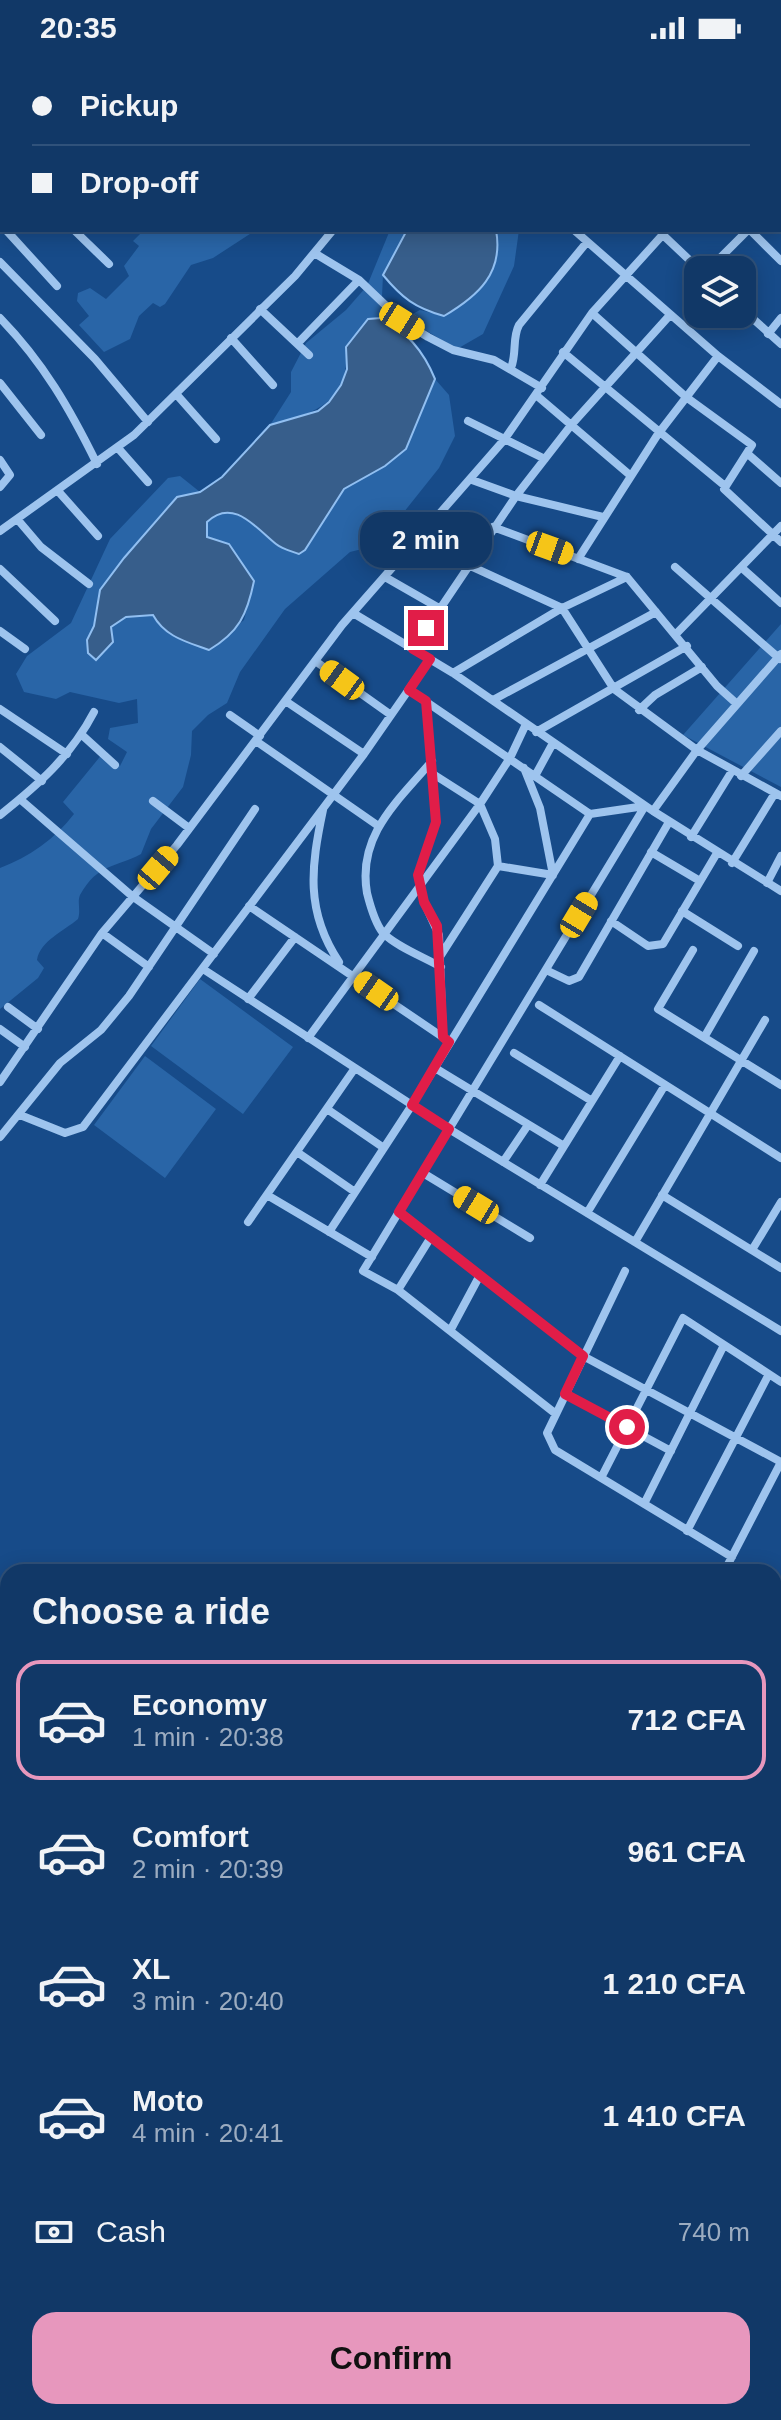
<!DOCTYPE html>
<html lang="en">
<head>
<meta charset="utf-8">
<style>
  body { margin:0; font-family:Arial,sans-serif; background:#1e4370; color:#f1f3f6; height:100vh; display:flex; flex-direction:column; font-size:30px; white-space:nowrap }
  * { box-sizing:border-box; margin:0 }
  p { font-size:26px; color:#9cacc0 }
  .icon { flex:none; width:44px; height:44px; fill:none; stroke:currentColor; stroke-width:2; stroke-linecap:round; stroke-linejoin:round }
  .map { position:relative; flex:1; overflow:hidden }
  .side { position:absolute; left:0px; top:1508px; width:782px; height:856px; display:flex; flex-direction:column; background:#113867; border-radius:24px 24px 0 0; box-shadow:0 4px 20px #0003,0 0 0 2px #30527b }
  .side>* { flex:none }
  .guide { position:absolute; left:0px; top:0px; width:782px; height:176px; box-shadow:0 4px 20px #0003,0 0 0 2px #30527b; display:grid; align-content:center; height:176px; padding:0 32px; background:#113867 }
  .tools { position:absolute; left:684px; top:200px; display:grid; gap:16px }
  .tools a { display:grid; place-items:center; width:72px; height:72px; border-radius:16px; background:#113867; box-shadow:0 4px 20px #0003,0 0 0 2px #30527b; font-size:40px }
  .end { position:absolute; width:36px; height:36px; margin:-18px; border:10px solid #e11d48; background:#fff; box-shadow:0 0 0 4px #fff }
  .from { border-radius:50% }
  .bubble { position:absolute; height:56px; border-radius:24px; background:#113867; box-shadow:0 4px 20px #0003,0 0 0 2px #30527b; font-size:26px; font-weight:700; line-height:56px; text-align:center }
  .car { position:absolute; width:24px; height:48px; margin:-24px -12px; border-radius:10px; box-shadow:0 0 6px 2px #0007; background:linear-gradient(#f5c518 24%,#345 0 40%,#f5c518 0 76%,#345 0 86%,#f5c518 0) }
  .guide b { display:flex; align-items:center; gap:28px; height:76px; font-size:30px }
  .guide b+b { border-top:2px solid #30527b }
  .guide i { width:20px; height:20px; background:#f1f3f6 }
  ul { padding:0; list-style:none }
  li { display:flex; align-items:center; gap:24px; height:120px; margin:0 16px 12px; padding:0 16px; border:4px solid transparent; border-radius:24px }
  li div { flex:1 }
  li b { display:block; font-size:30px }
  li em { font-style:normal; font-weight:700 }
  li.on { border-color:#e797bd }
  li>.icon { width:72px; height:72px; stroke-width:1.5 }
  h2 { padding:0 32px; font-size:36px; line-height:96px }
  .pay { display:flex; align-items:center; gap:20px; height:88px; padding:0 32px; font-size:30px }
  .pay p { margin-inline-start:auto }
  .primary-button { display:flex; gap:16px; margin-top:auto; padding:16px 32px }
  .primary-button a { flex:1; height:92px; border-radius:24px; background:#e797bd; color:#111; font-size:32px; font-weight:700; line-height:92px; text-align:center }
  .status { display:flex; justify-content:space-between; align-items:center; height:56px; padding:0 40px; background:#113867; direction:ltr }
  .status svg { height:22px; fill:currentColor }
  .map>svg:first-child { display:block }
</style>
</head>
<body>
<div class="status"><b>20:35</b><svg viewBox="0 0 49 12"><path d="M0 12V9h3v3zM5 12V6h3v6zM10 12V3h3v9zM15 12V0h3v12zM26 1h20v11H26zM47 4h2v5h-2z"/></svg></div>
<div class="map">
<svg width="781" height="2364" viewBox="0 0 781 2364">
  <rect width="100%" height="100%" fill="#174b89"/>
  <path fill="#2965a7" d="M144,174H256L213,202L191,209L165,248L160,251L153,247L139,260L130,283L104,296L79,269L89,260L77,245L78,237L90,232L106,243L129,220L124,210L139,190L133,185Z
    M390,174H407L383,219L381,262L368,263L346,291C350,347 316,357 270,369L291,336V316L306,287L346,254L367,230Z
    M496,174H519L514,210L483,278L457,293L405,262L420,254L444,260C477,237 504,219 496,174Z
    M435,323L449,339L455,380L439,412L392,471L366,492L350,496L285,553L240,616L227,647L208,659L192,675L191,699L183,731L151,773L141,798C115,812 98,807 80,839C77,846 81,855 78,863C64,875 40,885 37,904L44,912L38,922L0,953V812C29,801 55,783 74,758L63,746L103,697L120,710L127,696L108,683L110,672L138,667L137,643L119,647L70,636L56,643L24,636L16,618L27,600L71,567L110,483L168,422L180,420L200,436L177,441L100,534L94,570L87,584L96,604L113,586L111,571L126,561L153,559L174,581L209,594L244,564L254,525L229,488L207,481V467C233,441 256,472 275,488C282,493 291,495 298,498L305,495L344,433L385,410L406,393Z
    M781,568V731L683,679Z
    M200,923L293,991L243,1058L151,990Z
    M145,1000L216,1053L165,1122L94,1069Z"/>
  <path fill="#375e8b" stroke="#91bff1" stroke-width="2" d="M407,174H496C504,217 478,240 444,260C415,252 402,242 383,219Z
    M381,262C407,275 424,296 435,323L406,393L385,410L344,433L305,494L299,498C291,495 282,493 276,488C256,472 233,441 207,466V481L229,488L254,525C247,559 239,576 209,594C187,586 165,581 153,559L126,561L111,571L113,586L96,604L88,597L87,584L94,570L100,534L124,502L177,441L200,436L222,421L270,369L318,355L329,346L341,329L347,313L346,291L368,263Z"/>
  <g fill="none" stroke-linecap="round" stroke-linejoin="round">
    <path stroke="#9ec4ee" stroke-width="8" d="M29,0L33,2
      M93,0L95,2
      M165,0L167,2
      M241,0L243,2
      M382,0L383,2
      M451,0L453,2
      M571,0L572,2
      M658,0L661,2
      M763,0L767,2
      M78,2L80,0
      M333,2L335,0
      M409,2L412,0
      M485,2L487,0
      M780,8L781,7
      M0,36L2,37
      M0,66L2,67
      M780,86H781
      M0,118L2,115
      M780,140L781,139
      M6,174L57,230
      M74,174L109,208
      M574,174L718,300L781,348
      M750,174L781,205
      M663,179L700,214
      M316,198L359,224L402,265L428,281L453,294L494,304L542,332
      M0,206L95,303L148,366
      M708,214L748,174
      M260,253L309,299
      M742,253L781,288
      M592,257L686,341L752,389L724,433L781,486
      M0,262C43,306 70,353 97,408
      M768,278L781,262
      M231,282L273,329
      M298,287L359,224
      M563,296L725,430
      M511,312C517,297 512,282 519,269L587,186
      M0,327L41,379
      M177,339L216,383
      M536,339L631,420
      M468,365L545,403
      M118,392L148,426
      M749,399L781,427
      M0,404L10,419L0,431
      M472,424L516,440L603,461
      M58,435L98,480
      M18,464L41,491L89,528
      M493,471L627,521L717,630L737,648
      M0,475L134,379L295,220L333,174
      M418,486L562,552L614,633L697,694L781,740
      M578,503L658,378L718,300
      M675,511L780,603
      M742,512L781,547
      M0,513L55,565
      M385,521L439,552
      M353,557L453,617L653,755L781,835
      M0,575L25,593
      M676,578L781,470
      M413,593L516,440L572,368L670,259
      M318,607L391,659
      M453,617L562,552L627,521
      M409,634L590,758L645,750
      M493,644L656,556
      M426,645L436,766L418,819L424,846L439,879L443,981
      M287,646L364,698
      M0,653L67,698
      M639,654L655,639L702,611
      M230,659L260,680
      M536,676L687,590
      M82,679L115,709
      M256,685L377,769
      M0,691L42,725
      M432,705C398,745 357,779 367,837C370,849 375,867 383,877C397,891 424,901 441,911
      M433,718L480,748L495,783L498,810L441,899
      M535,720L553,687
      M741,720L781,675
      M21,744L132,840L214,898
      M153,745L189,772
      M323,754C311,811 305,855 339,906
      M653,755L697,694L781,598
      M0,759C38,729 71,700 94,656
      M691,781L732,715
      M651,796L700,825
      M732,807L775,737
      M498,810L553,819L540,752L524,712
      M767,827L781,800
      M249,850L444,982
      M682,855L738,890
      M611,865L648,890L663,888L717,797
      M102,877L149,911
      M693,894L658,953L781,1029
      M203,913L449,1073L781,1275
      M546,914L569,925L579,921L669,766
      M248,943L295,881
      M539,949L781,1102
      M8,951L38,973
      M0,973L25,991
      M705,980L754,895
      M308,982L480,748L510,702L526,668
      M514,997L592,1045
      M435,1012L564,1090
      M0,1026L102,877L177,789L342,569L504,384L592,257L667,174
      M327,1053L384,1092
      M20,1059L65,1077L83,1071L364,698L430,603
      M0,1081L60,1007L101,974L129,940L255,753
      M297,1096L355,1136
      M503,1106L528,1069
      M423,1117L530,1182
      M540,1129L620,1000
      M267,1139L372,1201
      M662,1139L781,1212
      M399,1156L583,1300L781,1406
      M587,1157L665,1029
      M248,1166L355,1012
      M329,1176L412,1049L590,758
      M635,1186L765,964
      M752,1194L781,1146
      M625,1215L547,1377L555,1394L732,1501
      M398,1234L431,1181
      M450,1275L480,1219
      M565,1338L671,1395
      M556,1358L398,1234L363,1215L645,750
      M601,1422L683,1262L781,1326
      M644,1448L724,1289
      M687,1475L769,1318
      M724,1516L781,1406
      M774,1544L781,1530
      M0,1563L8,1565
      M774,1616L781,1620
      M774,1658L781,1644
      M774,1674L781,1678
      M774,1740L781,1743
      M0,1802L8,1804
      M774,1818L781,1822
      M0,1850L8,1853
      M774,1877L781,1863
      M0,1912L8,1915
      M0,1974L8,1978
      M0,2006L8,1987
      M774,2022L781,2009
      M774,2051L781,2065
      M0,2095L8,2098
      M0,2149L8,2119
      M774,2216L781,2220
      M0,2225L8,2226
      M0,2319L8,2322
      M774,2348L781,2351
      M78,2356L94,2364
      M625,2356L645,2364
      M99,2364L102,2356
      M237,2364L240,2356
      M283,2364L286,2356
      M339,2364L341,2356
      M405,2364L408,2356
      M467,2364L470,2356
      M512,2364L515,2356
      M570,2364L573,2356
      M695,2364L699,2356"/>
  </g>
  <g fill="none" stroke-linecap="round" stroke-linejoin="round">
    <path stroke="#e11d48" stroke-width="10" d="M426,572L413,593L430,603L409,634L426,645L436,766L418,819L424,846L437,870L443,981L449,986L412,1049L449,1073L399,1156L583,1300L565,1338L627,1371"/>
  </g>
</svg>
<div class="tools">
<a><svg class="icon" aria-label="layers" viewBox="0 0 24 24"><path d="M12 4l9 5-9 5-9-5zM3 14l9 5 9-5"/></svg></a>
</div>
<i class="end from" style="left:627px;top:1371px"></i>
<i class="end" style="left:426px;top:572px"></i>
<div class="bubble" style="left:360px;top:456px;width:132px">2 min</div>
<i class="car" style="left:402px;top:265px;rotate:122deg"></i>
<i class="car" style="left:550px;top:492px;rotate:110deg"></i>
<i class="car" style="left:342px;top:624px;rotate:306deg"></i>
<i class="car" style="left:158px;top:812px;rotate:40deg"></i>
<i class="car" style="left:579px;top:859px;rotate:31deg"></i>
<i class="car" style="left:376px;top:935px;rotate:305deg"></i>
<i class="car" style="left:476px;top:1149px;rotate:301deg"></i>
<div class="guide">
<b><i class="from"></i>Pickup</b>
<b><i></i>Drop-off</b>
</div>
<section class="side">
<h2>Choose a ride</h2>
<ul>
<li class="on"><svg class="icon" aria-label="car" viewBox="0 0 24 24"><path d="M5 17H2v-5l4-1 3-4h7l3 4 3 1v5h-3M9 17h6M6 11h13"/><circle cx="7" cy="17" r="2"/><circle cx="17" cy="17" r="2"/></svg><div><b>Economy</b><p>1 min · 20:38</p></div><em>712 CFA</em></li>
<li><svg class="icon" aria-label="car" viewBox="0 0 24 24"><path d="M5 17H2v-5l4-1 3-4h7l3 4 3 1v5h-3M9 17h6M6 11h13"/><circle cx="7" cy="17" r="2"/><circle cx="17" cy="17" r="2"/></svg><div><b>Comfort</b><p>2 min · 20:39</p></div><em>961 CFA</em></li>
<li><svg class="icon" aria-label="car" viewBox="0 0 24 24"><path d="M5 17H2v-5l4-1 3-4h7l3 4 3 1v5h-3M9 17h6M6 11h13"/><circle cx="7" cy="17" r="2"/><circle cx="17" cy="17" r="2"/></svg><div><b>XL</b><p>3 min · 20:40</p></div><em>1 210 CFA</em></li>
<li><svg class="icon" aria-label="car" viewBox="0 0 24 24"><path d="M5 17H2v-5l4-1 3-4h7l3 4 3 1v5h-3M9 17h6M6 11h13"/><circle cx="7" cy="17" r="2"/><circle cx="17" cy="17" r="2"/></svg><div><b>Moto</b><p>4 min · 20:41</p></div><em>1 410 CFA</em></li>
</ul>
<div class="pay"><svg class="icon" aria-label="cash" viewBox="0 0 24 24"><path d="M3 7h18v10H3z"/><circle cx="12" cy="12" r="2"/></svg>Cash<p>740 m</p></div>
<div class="primary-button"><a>Confirm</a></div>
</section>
</div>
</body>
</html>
